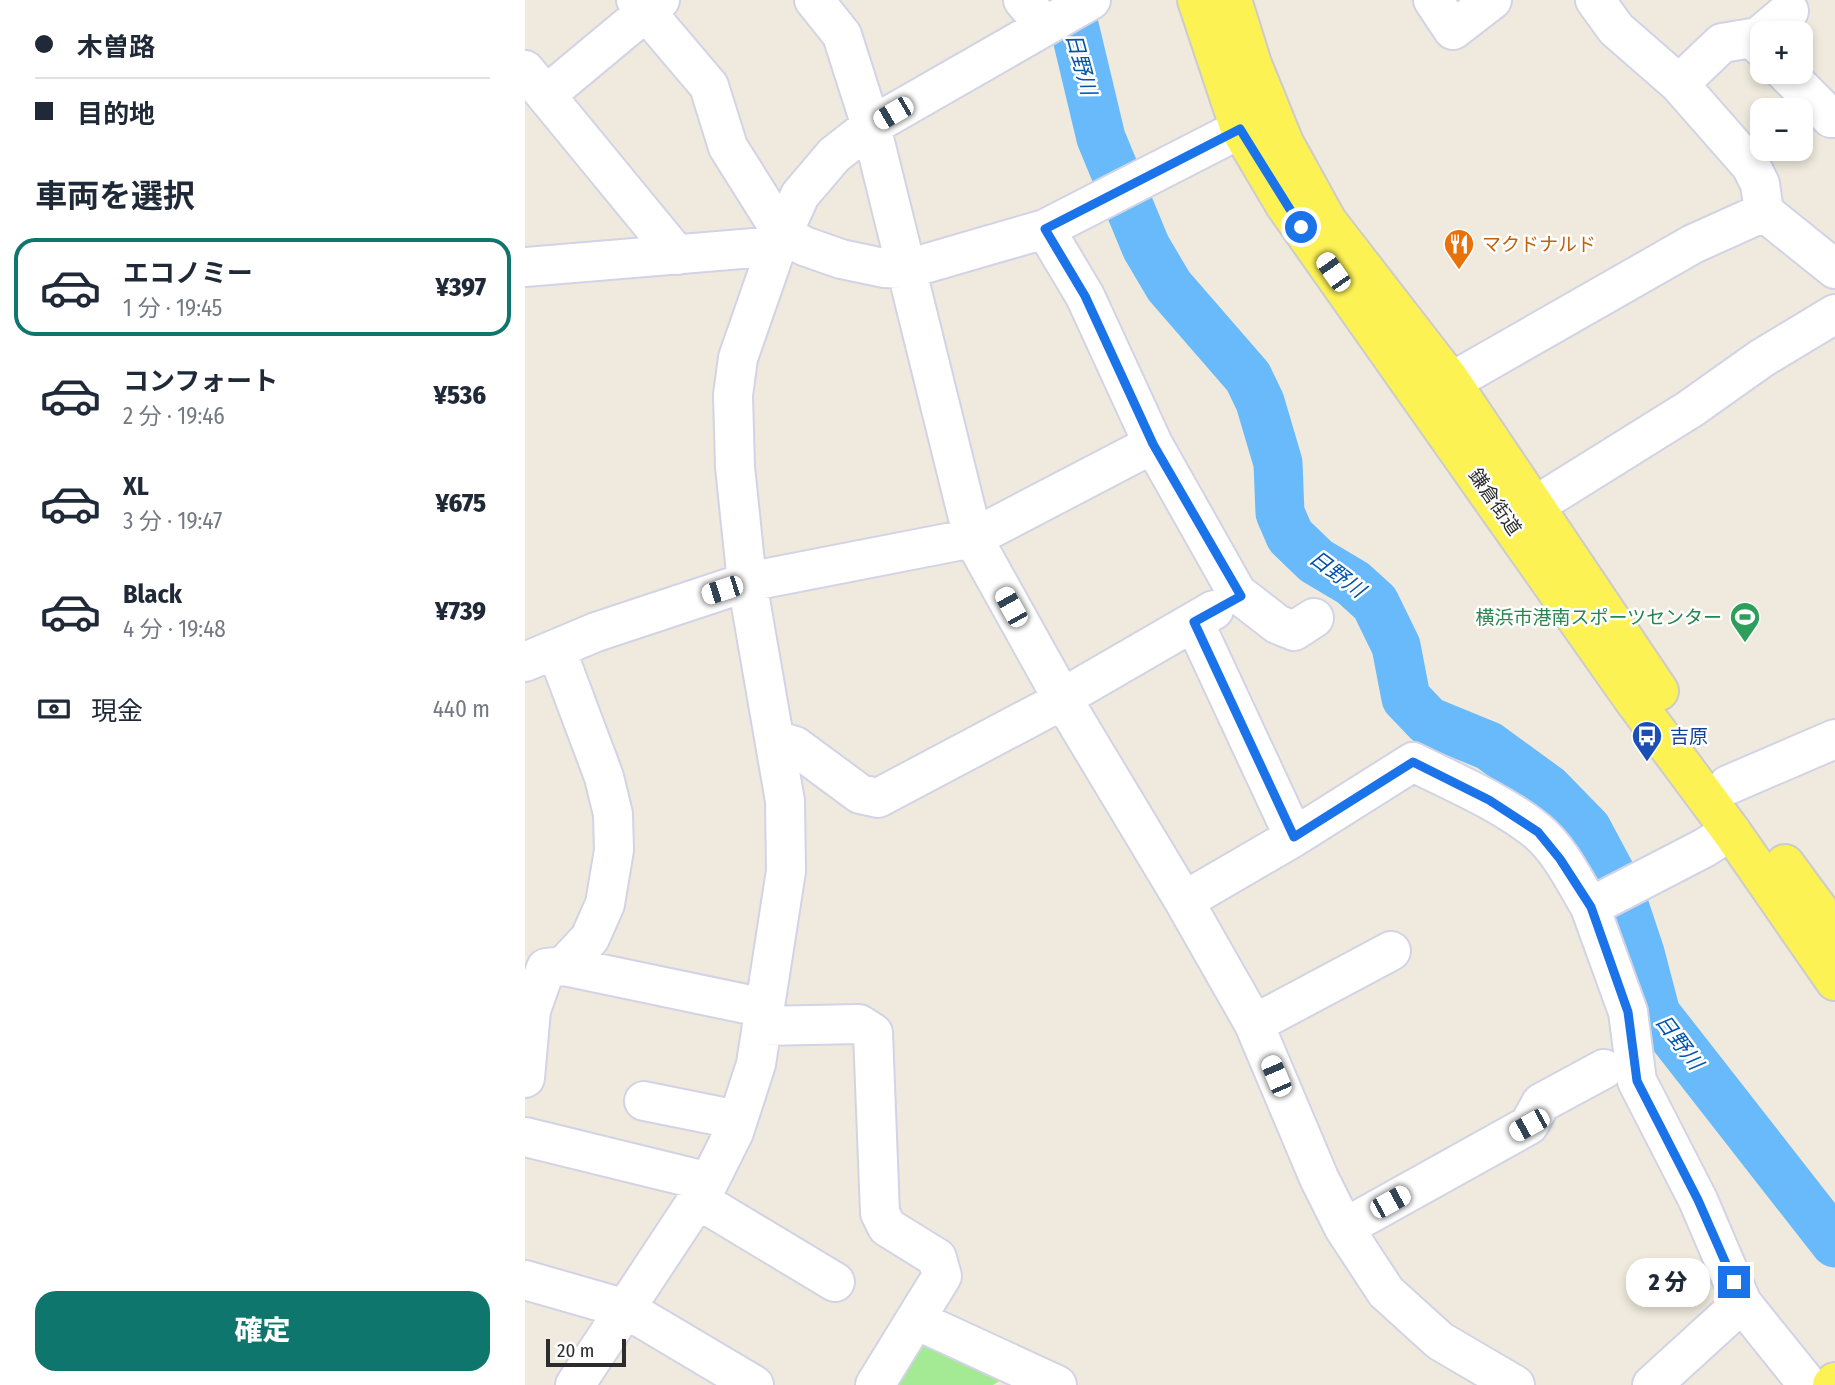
<!DOCTYPE html>
<html lang="ja">
<head>
<meta charset="utf-8">
<style>
  body { margin:0; font-family:"Fira Sans Condensed","Noto Sans JP",sans-serif; background:#f6f6f7; color:#1f2937; height:100vh; display:flex; flex-direction:column; font-size:26px; white-space:nowrap }
  * { box-sizing:border-box; margin:0 }
  p { font-size:23px; color:#747a83 }
  .icon { flex:none; width:38px; height:38px; fill:none; stroke:currentColor; stroke-width:2; stroke-linecap:round; stroke-linejoin:round }
  .map { position:relative; flex:1; overflow:hidden }
  .panel { display:flex; flex-direction:column; background:#fff; width:525px }
  .panel>* { flex:none }
  .guide { display:grid; align-content:center; height:154px; padding:0 35px; background:#fff }
  .tools { position:absolute; left:1225px; top:21px; display:grid; gap:14px }
  .tools a { display:grid; place-items:center; width:63px; height:63px; border-radius:14px; background:#fff; box-shadow:0 4px 10px #0003; font-size:35px }
  .scale { position:absolute; left:21px; bottom:18px; width:80px; box-sizing:border-box; padding-left:7px; border:4px solid #2c2c2c; border-top:0; font-size:19px; line-height:24px; white-space:nowrap; color:#2c2c2c; -webkit-text-stroke:5px #fff; paint-order:stroke }
  .end { position:absolute; width:32px; height:32px; margin:-16px; border:9px solid #1a73e8; background:#fff; box-shadow:0 0 0 4px #fff }
  .from { border-radius:50% }
  .bubble { position:absolute; height:49px; border-radius:21px; background:#fff; box-shadow:0 4px 10px #0003; font-size:23px; font-weight:800; line-height:49px; text-align:center }
  .car { position:absolute; width:21px; height:42px; margin:-21px -10px; border-radius:9px; box-shadow:0 0 5px 2px #0007; background:linear-gradient(#fff 24%,#345 0 40%,#fff 0 76%,#345 0 86%,#fff 0) }
  .guide b { display:flex; align-items:center; gap:24px; height:66px; font-size:26px }
  .guide b+b { border-top:2px solid #e0e1e3 }
  .guide i { width:18px; height:18px; background:#1f2937 }
  ul { padding:0; list-style:none }
  li { display:flex; align-items:center; gap:21px; height:98px; margin:0 14px 10px; padding:0 21px; border:4px solid transparent; border-radius:21px }
  li div { flex:1 }
  li b { display:block; font-size:26px }
  li em { font-style:normal; font-weight:800 }
  li.selected { border-color:#0f766e }
  li>.icon { width:63px; height:63px; stroke-width:1.5 }
  h2 { padding:0 35px; font-size:32px; line-height:84px }
  .pay { display:flex; align-items:center; gap:18px; height:77px; padding:0 35px; font-size:26px }
  .pay p { margin-inline-start:auto }
  .primary-button { display:flex; gap:14px; margin-top:auto; padding:14px 35px }
  .primary-button a { flex:1; height:80px; border-radius:21px; background:#0f766e; color:#fff; font-size:28px; font-weight:800; line-height:80px; text-align:center }
  main { display:flex; flex:1; min-height:0 }
  .map>svg:first-child { display:block }
</style>
</head>
<body>
<main>
<section class="panel">
<div class="guide">
<b><i class="from"></i>木曽路</b>
<b><i></i>目的地</b>
</div>
<h2>車両を選択</h2>
<ul>
<li class="selected"><svg class="icon" aria-label="car" viewBox="0 0 24 24"><path d="M5 17H2v-5l4-1 3-4h7l3 4 3 1v5h-3M9 17h6M6 11h13"/><circle cx="7" cy="17" r="2"/><circle cx="17" cy="17" r="2"/></svg><div><b>エコノミー</b><p>1 分 · 19:45</p></div><em>¥397</em></li>
<li><svg class="icon" aria-label="car" viewBox="0 0 24 24"><path d="M5 17H2v-5l4-1 3-4h7l3 4 3 1v5h-3M9 17h6M6 11h13"/><circle cx="7" cy="17" r="2"/><circle cx="17" cy="17" r="2"/></svg><div><b>コンフォート</b><p>2 分 · 19:46</p></div><em>¥536</em></li>
<li><svg class="icon" aria-label="car" viewBox="0 0 24 24"><path d="M5 17H2v-5l4-1 3-4h7l3 4 3 1v5h-3M9 17h6M6 11h13"/><circle cx="7" cy="17" r="2"/><circle cx="17" cy="17" r="2"/></svg><div><b>XL</b><p>3 分 · 19:47</p></div><em>¥675</em></li>
<li><svg class="icon" aria-label="car" viewBox="0 0 24 24"><path d="M5 17H2v-5l4-1 3-4h7l3 4 3 1v5h-3M9 17h6M6 11h13"/><circle cx="7" cy="17" r="2"/><circle cx="17" cy="17" r="2"/></svg><div><b>Black</b><p>4 分 · 19:48</p></div><em>¥739</em></li>
</ul>
<div class="pay"><svg class="icon" aria-label="cash" viewBox="0 0 24 24"><path d="M3 7h18v10H3z"/><circle cx="12" cy="12" r="2"/></svg>現金<p>440 m</p></div>
<div class="primary-button"><a>確定</a></div>
</section>
<div class="map">
<svg width="1310" height="1385" viewBox="0 0 1310 1385">
  <rect width="100%" height="100%" fill="#efeadd"/>
  <path fill="#a4ea95" d="M398,1331L485,1374L468,1385H363Z"/>
  <g fill="none" stroke-linecap="round" stroke-linejoin="round">
    <path stroke="#68bafa" stroke-width="49" d="M539,0L549,25L576,138L621,247L644,286L723,377L735,402L753,463L755,513L765,536L791,561L828,583L850,603L871,646L881,698L903,721L964,746L1023,789L1062,829L1093,887L1115,953L1131,1014L1310,1243"/>
    <g stroke="#d2d3e6" stroke-width="42">
      <path id="minor" d="M111,0L184,86L203,147L257,233L279,246L316,259L359,268L382,269L520,229L715,129
        M289,0L317,35L346,126L448,538L537,698L659,901L729,1024L794,1178L819,1228L861,1292L915,1341L990,1385
        M498,0L519,25
        M908,0L928,30L967,0
        M1070,0L1091,29L1154,84L1226,166L1235,184L1239,212L1310,269
        M1238,33L1264,11
        M0,70L152,255
        M1260,72L1306,118H1310
        M1154,84L1197,43L1227,38L1237,48
        M21,95L135,0
        M520,229L560,296L628,444L712,593L752,624L769,631L789,618
        M0,267L252,246
        M925,380L942,373L1168,244L1239,212
        M1011,505L1165,409L1237,358L1310,314
        M669,622L769,837
        M31,649L79,777L88,814L89,850L80,904L65,938L39,966
        M0,662L71,632L222,582L448,538L628,444
        M537,698L689,610
        M250,740L270,746L335,794L353,798L538,700
        M1203,785L1310,739
        M1206,831L1179,848L1065,907L1103,1012L1112,1081L1173,1200L1217,1303L1283,1385
        M659,901L769,837L888,762C930,783 976,802 1012,831C1035,850 1050,882 1065,907
        M729,1024L866,951
        M237,1026L334,1024L348,1033L355,1213L362,1227L412,1258L417,1276L350,1385
        M0,1078L6,1010L21,968L39,966L240,1008
        M119,1101L213,1120
        M0,1137L184,1182
        M172,1199L310,1282
        M819,1228L1004,1125L1016,1103L1079,1069
        M0,1280L101,1309L229,1385
        M391,1320L532,1385
        M50,1385L184,1182L209,1132L231,1064L261,871L260,801L222,582L210,467L208,395L213,358L252,246L275,195L309,155L346,126L566,0
        M1127,1385L1217,1303"/>
    </g>
    <g stroke="#ccc" stroke-width="42">
      <path id="major" d="M672,0L715,129L760,205L1108,699L1206,831L1310,981
        M707,0L727,64L759,143L802,221L925,380L1134,691
        M1260,864L1310,932
        M1307,1385L1310,1382"/>
    </g>
    <use href="#minor" stroke="#fff" stroke-width="38"/>
    <use href="#major" stroke="#fdf254" stroke-width="38"/>
  </g>
  <g fill="none" stroke-linecap="round" stroke-linejoin="round">
    <path stroke="#1a73e8" stroke-width="9" d="M776,227L715,129L520,229L560,296L628,444L716,596L669,622L769,837L888,762L964,800L1013,832L1035,859L1066,907L1103,1012L1112,1081L1173,1200L1209,1282"/>
  </g>
  <defs>
    <g id="restaurant-pin" transform="scale(1.575)"><path d="M0 17L-7.5 6A9.5 9.5 0 1 1 7.5 6Z" fill="#e8710a" stroke="#fff"/><path d="M-5-6h1v4h1v-4h1v4h1v-4h1v5L-1.5 .5V6h-2V.5L-5-1ZM5-6V6H3V1.5H1.5Q1.5-4 5-6Z" fill="#fff"/></g>
    <g id="stadium-pin" transform="scale(1.575)"><path d="M0 17L-7.5 6A9.5 9.5 0 1 1 7.5 6Z" fill="#2e9e5b" stroke="#fff"/><path d="M0-5a6.5 5 0 1 0 0 10a6.5 5 0 1 0 0-10ZM-3.5-1.8h7v3.6h-7Z" fill="#fff"/></g>
    <g id="bus-pin" transform="scale(1.575)"><path d="M0 17L-7.5 6A9.5 9.5 0 1 1 7.5 6Z" fill="#1a4fb4" stroke="#fff"/><path d="M-5-6H5V4H4V6H2V4H-2V6H-4V4H-5ZM-3.5-4V0h7V-4ZM-3.5 1.2v1.5H-2V1.2ZM2 1.2v1.5H3.5V1.2Z" fill="#fff"/></g>
  </defs>
  <g fill-rule="evenodd">
    <use href="#restaurant-pin" x="934" y="244"/>
    <use href="#stadium-pin" x="1220" y="617"/>
    <use href="#bus-pin" x="1122" y="736"/>
  </g>
  <g text-anchor="middle" dominant-baseline="central" stroke-width="5" stroke-linejoin="round" paint-order="stroke">
    <g font-size="19" fill="#c56008" stroke="#fff" text-anchor="start">
      <text x="957" y="244">マクドナルド</text>
    </g>
    <g font-size="19" fill="#2c2c2c" stroke="#fff">
      <text transform="translate(970 502) rotate(55)">鎌倉街道</text>
    </g>
    <g font-size="19" fill="#27864d" stroke="#fff" text-anchor="end">
      <text x="1197" y="617">横浜市港南スポーツセンター</text>
    </g>
    <g font-size="19" fill="#164399" stroke="#fff" text-anchor="start">
      <text x="1145" y="736">吉原</text>
    </g>
    <g font-size="21" font-style="italic" fill="#0154ab" stroke="#fff">
      <text transform="translate(556 64) rotate(75)">日野川</text>
      <text transform="translate(812 574) rotate(37)">日野川</text>
      <text transform="translate(1154 1042) rotate(53)">日野川</text>
    </g>
  </g>
</svg>
<div class="tools">
<a>+</a>
<a>−</a>
</div>
<div class="scale">20 m</div>
<i class="end from" style="left:776px;top:227px"></i>
<i class="end" style="left:1209px;top:1282px"></i>
<div class="bubble" style="left:1101px;top:1258px;width:84px">2 分</div>
<i class="car" style="left:368px;top:113px;rotate:240deg"></i>
<i class="car" style="left:808px;top:272px;rotate:325deg"></i>
<i class="car" style="left:197px;top:590px;rotate:252deg"></i>
<i class="car" style="left:486px;top:607px;rotate:331deg"></i>
<i class="car" style="left:751px;top:1076px;rotate:337deg"></i>
<i class="car" style="left:1004px;top:1125px;rotate:241deg"></i>
<i class="car" style="left:865px;top:1202px;rotate:61deg"></i>
</div>
</main>
</body>
</html>
